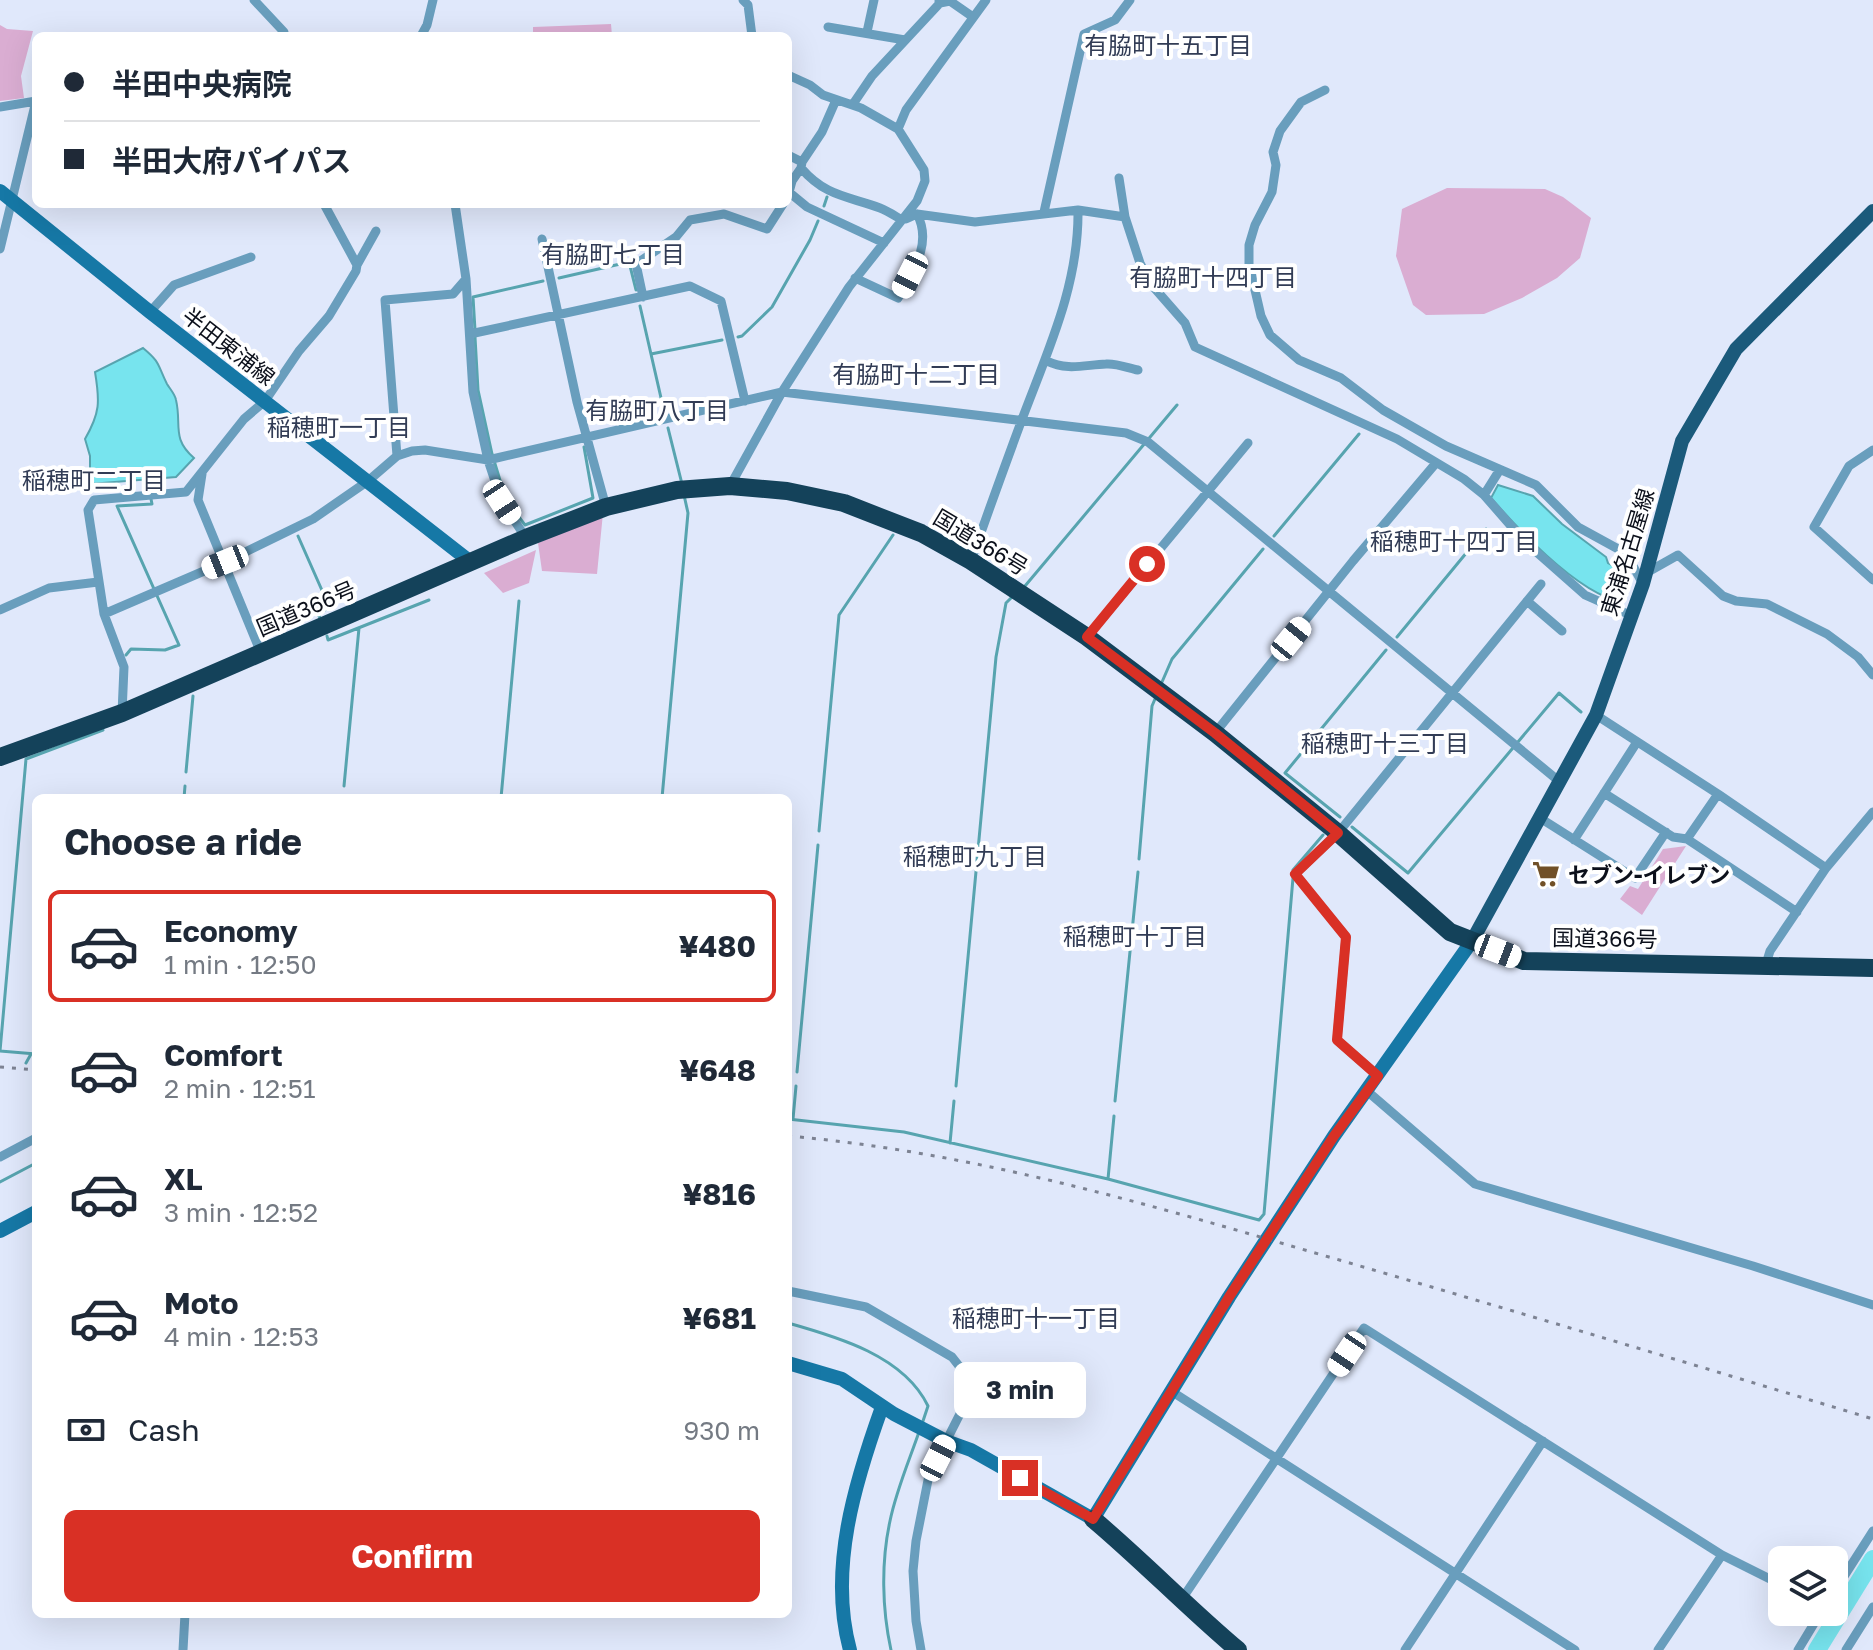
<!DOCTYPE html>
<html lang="en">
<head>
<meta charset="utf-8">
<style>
  body { margin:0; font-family:"Golos Text","Noto Sans JP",sans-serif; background:#f2f2f3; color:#1f2937; height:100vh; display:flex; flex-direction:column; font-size:30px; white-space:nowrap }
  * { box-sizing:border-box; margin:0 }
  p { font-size:26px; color:#747a83 }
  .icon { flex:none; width:44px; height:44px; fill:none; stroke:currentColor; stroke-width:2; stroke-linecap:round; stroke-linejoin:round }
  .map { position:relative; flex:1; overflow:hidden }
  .side { position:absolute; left:32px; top:794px; width:760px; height:824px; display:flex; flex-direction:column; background:#fff; border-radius:12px; box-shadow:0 8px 32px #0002 }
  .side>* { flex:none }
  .banner { position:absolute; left:32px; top:32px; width:760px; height:176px; border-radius:12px; box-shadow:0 8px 32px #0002; display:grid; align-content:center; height:176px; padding:0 32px; background:#fff }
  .fabs { position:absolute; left:1768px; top:1546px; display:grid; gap:16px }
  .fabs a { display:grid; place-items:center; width:80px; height:80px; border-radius:12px; background:#fff; box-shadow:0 8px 32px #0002; font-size:40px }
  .end { position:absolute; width:36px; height:36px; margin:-18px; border:10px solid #d93025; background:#fff; box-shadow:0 0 0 4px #fff }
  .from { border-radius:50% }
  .bubble { position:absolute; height:56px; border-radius:12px; background:#fff; box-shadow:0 8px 32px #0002; font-size:26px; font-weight:700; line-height:56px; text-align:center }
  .car { position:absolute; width:24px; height:48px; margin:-24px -12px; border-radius:10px; box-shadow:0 0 6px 2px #0007; background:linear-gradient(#fff 24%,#345 0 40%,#fff 0 76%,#345 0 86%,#fff 0) }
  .banner b { display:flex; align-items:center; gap:28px; height:76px; font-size:30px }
  .banner b+b { border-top:2px solid #e0e1e3 }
  .banner i { width:20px; height:20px; background:#1f2937 }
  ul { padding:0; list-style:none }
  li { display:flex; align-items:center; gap:24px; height:112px; margin:0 16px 12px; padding:0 16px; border:4px solid transparent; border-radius:12px }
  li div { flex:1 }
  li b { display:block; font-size:30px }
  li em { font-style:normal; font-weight:700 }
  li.current { border-color:#d93025 }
  li>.icon { width:72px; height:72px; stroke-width:1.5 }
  h2 { padding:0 32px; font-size:36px; line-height:96px }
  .pay { display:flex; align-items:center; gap:20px; height:88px; padding:0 32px; font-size:30px }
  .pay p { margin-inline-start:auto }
  .action { display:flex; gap:16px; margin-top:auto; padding:16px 32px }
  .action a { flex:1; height:92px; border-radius:12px; background:#d93025; color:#fff; font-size:32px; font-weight:700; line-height:92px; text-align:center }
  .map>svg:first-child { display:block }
</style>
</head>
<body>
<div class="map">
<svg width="1873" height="1650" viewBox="0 0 1873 1650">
  <rect width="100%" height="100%" fill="#e0e8fb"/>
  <path fill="#daadd2" d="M611,24L612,36H533V27Z
    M0,25L7,29L33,31L21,76L24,98L0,101Z
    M1447,188L1545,189L1563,197L1591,218L1580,258L1557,278L1522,298L1484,314L1426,315L1413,305L1396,256L1402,209Z
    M603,513L597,574L542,571L538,543Z
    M536,550L529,583L503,593L484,573Z
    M1686,846L1642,915L1620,899L1630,886L1638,889L1663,849Z"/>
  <path fill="#77e4ee" stroke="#57a4af" stroke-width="2" d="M143,348C161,363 157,364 167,384C170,389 175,394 176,400C182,425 171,438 194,458L176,477L90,484V456L85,439C100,413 100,402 95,372Z
    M1498,485L1533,496L1562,524L1606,557L1608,563L1617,568L1621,575L1619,582L1606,597C1566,580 1520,531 1491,498Z"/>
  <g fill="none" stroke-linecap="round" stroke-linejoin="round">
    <path stroke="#57a4af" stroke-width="3" d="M824,206L827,197
      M559,278L629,262L636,290
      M640,306L664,411
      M475,330L473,297L543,281
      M475,337L478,390L492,454L506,500L525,525L593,498L584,447
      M738,337L742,336L772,307L810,240L818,221
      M651,354L722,340
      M668,428L682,484
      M148,476L150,492
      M298,536L328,604L325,610L318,614L320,618
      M1274,536L1359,434
      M1025,586L1177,405
      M327,636L328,640L429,600
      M1397,637L1486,529
      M126,655L131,649L165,650L179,645L117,506L152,504L151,499
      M1162,682L1172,659L1263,549
      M186,772L193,696
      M344,786L359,628
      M184,798L185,786
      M501,798L519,601
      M662,798L688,513L684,495
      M1340,817L1285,773L1386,650
      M1352,827L1408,873L1559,693L1581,712
      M819,831L839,615L893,535
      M1139,859L1152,706L1155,699
      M1293,870L1323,835
      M0,1051L26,759L103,730
      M0,1051L36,1054
      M26,1063L31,1054
      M797,1072L818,845
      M956,1086L996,657L1006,603L1013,596
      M1115,1101L1138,872
      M788,1119L904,1132L1108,1179L1259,1220L1264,1214L1293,878
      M793,1119L796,1086
      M950,1143L954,1101
      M1108,1179L1114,1116
      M0,1182L36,1163
      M788,1323C838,1337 904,1356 928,1406L923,1421
      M891,1650C882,1609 881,1562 890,1521C896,1491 909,1461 919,1432"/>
    <path stroke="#77e4ee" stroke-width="18" d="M1817,1650L1873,1559"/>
    <path stroke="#699ebd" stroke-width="9" d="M254,0L284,32V36
      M743,0L748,5L752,36
      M939,1L940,3L950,1L973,17
      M828,27L905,40
      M867,32L874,0
      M421,36L427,25L433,0
      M1325,90L1301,102L1280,131L1273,152L1276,165L1272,192L1255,225L1249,245V264L1261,316L1270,335L1299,360L1341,378L1383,410L1446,446L1536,485L1578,527L1620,550L1633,566L1643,584
      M853,104L872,76L940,3
      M0,107L36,101
      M898,129L906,110L986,0
      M788,155L802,162L801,168C826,197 848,196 880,208C888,211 895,216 902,220
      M802,162L822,132L836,100
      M1119,178L1125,217L1140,263L1150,283L1185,323L1195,347L1397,439L1464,479L1484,495L1525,542L1585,595L1630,615
      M790,193L807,207L884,243
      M788,196L792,181L801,168
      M455,204L466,279L473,392L488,460L502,502L526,538
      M1044,212L1084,34L1115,20L1130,0
      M906,219L917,214L975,222L1078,210L1125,217
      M542,239L577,402L606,507
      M0,249L36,101
      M357,265L376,231
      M855,278L898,298C912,272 933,244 917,214
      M643,297L636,264L676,237L690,220L724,214L767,229L783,204
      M150,312L174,285L251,257
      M470,334L690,286L721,301L745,401
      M1047,361C1067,371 1084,365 1106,364C1116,363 1128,368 1138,370
      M1873,450L1849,466L1814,527L1873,580
      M397,456L385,300L453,294L466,279
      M202,474L198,500L261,653
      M730,486L782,392L849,287L917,201L925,181L924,170L898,129L861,108L823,95L810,85L788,75
      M1484,495L1499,471
      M971,561C987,515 1004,468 1021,422C1047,352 1079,286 1078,210
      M1646,573L1678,555L1723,596L1736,601L1767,604L1827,634L1858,657L1873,675
      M1527,601L1562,631
      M0,610L49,588L98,582
      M104,614L225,562L313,519L368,481L397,456L412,451L425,450L488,460L782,392L1126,433L1148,442L1560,782
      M1087,637L1248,443
      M122,713L124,667L104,614L88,510L94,500L186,492L244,419L265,401L299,351L329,316L356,271L357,265L324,204
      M1596,715L1718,794L1826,868
      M1215,733L1353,561L1436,463
      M1604,793L1673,837L1687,839L1797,912
      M1540,818L1635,878L1666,832
      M1687,839L1718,794
      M1574,840L1637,742
      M1766,964L1770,951L1826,868L1873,812
      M1378,1076L1337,1040L1346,937L1295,874L1338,833L1541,584
      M1367,1091L1475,1184L1753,1266L1873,1305
      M0,1157L36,1138
      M788,1291L866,1307L952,1357L963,1371L965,1404L929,1475L916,1541L913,1571L916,1621L921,1650
      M1171,1391L1575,1650
      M1834,1592L1873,1531
      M1182,1599L1364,1328L1722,1555L1782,1585
      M183,1650L185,1614
      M1405,1650L1543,1441
      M1658,1650L1722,1555
      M1798,1650L1821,1612
      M1846,1650L1873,1607"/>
    <path stroke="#1678a6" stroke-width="14" d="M0,191L150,312L472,563
      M0,1231L36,1212
      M788,1363L842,1379L894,1414L946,1441L971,1450L1093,1519L1229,1297L1334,1136L1472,941
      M850,1650C828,1570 855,1482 882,1407"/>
    <path stroke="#1b5a7b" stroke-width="14" d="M1472,941L1596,715L1643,584L1682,441L1736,349L1873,211"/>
    <path stroke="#14425a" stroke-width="18" d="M0,757L122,713L526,538L606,507L677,490L730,486L787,491L844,503L921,533L971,561L1087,637L1215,733L1338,833L1450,932L1524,961L1873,968
      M1093,1519C1143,1561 1188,1608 1238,1650"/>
    <path stroke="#7d8393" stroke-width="3" stroke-dasharray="4 8" stroke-linecap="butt" d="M0,1067L36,1070
      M788,1136C973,1152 1151,1205 1329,1257C1511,1310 1692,1364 1873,1419"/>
  </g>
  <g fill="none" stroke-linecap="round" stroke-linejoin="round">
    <path stroke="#d93025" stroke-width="10" d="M1020,1478L1093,1519L1229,1297L1334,1136L1378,1076L1337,1040L1346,937L1295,874L1338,833L1215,733L1087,637L1147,564"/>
  </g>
  <defs>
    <g id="supermarket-bare" transform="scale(2.16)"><path d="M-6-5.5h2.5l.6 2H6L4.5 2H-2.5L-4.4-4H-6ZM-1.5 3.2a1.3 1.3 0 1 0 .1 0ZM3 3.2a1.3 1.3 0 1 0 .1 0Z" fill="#715027" stroke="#fff" stroke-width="2.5" paint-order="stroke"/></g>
  </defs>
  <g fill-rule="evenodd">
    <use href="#supermarket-bare" x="1546" y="874"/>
  </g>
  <g text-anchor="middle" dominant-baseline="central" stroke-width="8" stroke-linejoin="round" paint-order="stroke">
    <g font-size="22" fill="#0c101b" stroke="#fff">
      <text transform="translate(229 346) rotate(38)">半田東浦線</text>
      <text transform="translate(981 542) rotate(31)">国道366号</text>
      <text transform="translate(1627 552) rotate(-73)">東浦名古屋線</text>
      <text transform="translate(306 608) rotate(-23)">国道366号</text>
      <text transform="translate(1605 938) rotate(1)">国道366号</text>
    </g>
    <g font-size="22" font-weight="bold" fill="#0c101b" stroke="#fff" text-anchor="start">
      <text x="1568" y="874">セブン-イレブン</text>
    </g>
    <g font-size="24" fill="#323c55" stroke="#fff">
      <text x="1168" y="44">有脇町十五丁目</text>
      <text x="613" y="253">有脇町七丁目</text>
      <text x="1213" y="276">有脇町十四丁目</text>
      <text x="916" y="373">有脇町十二丁目</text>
      <text x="657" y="409">有脇町八丁目</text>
      <text x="339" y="426">稲穂町一丁目</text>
      <text x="94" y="479">稲穂町二丁目</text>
      <text x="1454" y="540">稲穂町十四丁目</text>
      <text x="1385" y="742">稲穂町十三丁目</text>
      <text x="975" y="855">稲穂町九丁目</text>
      <text x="1135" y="935">稲穂町十丁目</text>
      <text x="1036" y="1317">稲穂町十一丁目</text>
    </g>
  </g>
</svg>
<div class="fabs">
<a><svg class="icon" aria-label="layers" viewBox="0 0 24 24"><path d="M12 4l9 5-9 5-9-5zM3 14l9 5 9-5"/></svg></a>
</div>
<i class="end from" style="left:1147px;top:564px"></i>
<i class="end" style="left:1020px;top:1478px"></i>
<div class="bubble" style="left:954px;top:1362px;width:132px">3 min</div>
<i class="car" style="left:910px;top:275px;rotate:207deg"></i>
<i class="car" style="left:502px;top:502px;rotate:147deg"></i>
<i class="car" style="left:225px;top:562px;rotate:248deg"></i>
<i class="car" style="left:1291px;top:639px;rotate:39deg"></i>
<i class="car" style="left:1498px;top:951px;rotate:111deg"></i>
<i class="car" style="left:1347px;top:1354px;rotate:214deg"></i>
<i class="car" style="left:938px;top:1458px;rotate:27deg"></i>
<div class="banner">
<b><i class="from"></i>半田中央病院</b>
<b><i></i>半田大府パイパス</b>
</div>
<section class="side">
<h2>Choose a ride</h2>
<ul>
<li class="current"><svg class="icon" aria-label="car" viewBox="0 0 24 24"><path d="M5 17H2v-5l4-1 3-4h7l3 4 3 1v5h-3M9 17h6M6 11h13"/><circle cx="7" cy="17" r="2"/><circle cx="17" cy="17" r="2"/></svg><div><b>Economy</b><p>1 min · 12:50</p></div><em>¥480</em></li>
<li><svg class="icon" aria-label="car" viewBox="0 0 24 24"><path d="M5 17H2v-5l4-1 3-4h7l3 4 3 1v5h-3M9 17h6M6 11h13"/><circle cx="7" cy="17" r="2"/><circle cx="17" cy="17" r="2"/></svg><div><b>Comfort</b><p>2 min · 12:51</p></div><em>¥648</em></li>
<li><svg class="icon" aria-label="car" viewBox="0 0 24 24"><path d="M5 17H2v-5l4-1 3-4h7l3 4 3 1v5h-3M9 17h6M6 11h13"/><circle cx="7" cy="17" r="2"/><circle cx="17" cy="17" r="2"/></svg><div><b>XL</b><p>3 min · 12:52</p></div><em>¥816</em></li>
<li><svg class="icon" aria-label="car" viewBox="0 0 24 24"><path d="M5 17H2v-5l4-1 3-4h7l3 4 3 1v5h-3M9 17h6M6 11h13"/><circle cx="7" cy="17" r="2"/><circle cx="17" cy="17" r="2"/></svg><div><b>Moto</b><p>4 min · 12:53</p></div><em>¥681</em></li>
</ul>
<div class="pay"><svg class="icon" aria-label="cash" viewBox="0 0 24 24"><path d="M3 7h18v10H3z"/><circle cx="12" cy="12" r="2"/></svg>Cash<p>930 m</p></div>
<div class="action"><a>Confirm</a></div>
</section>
</div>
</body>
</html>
